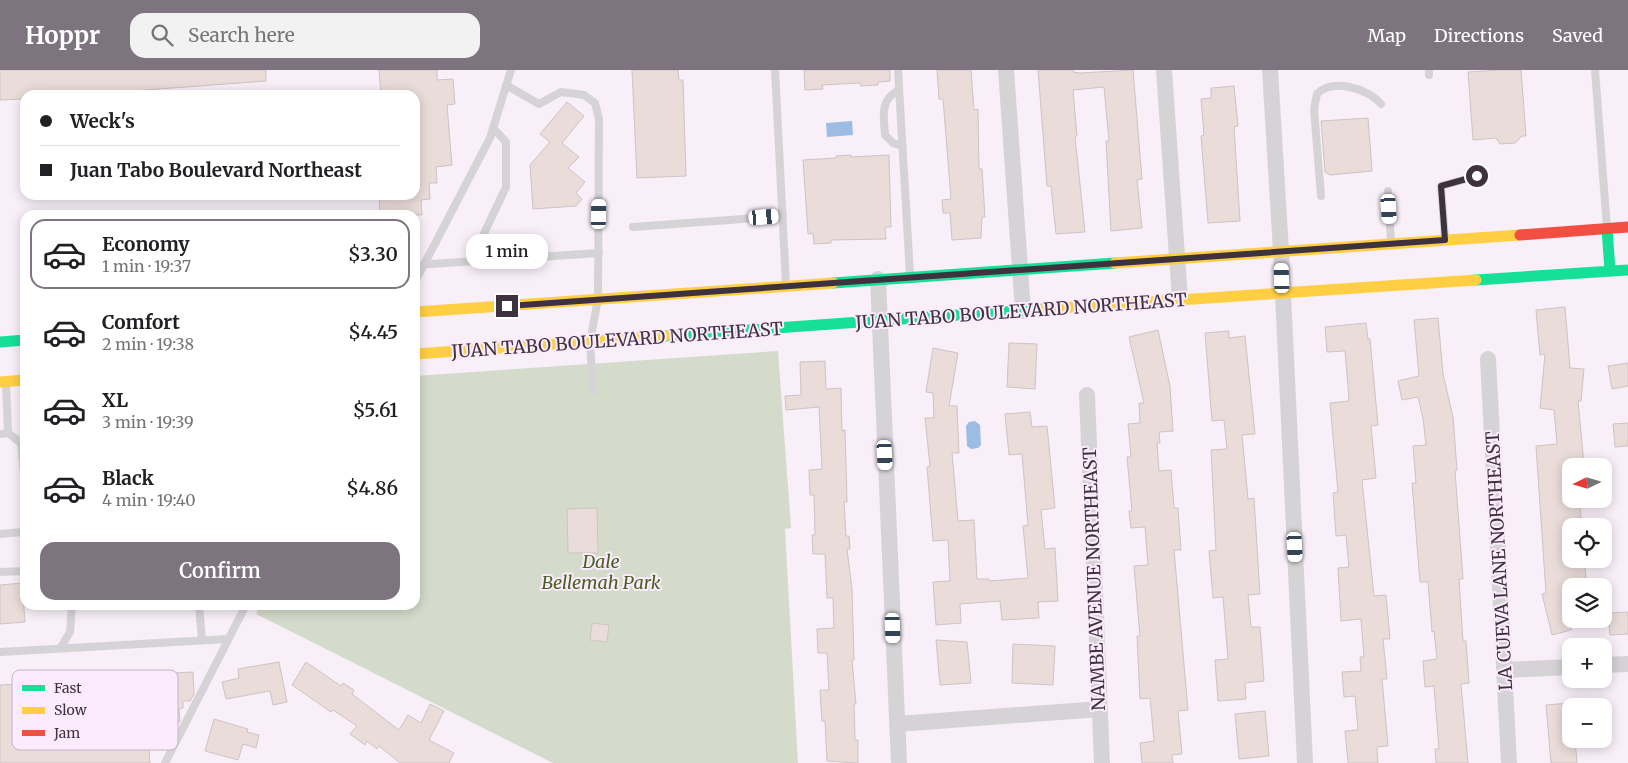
<!DOCTYPE html>
<html lang="en">
<head>
<meta charset="utf-8">
<style>
  body { margin:0; font-family:Merriweather,serif; background:#f2f2f2; color:#202124; height:100vh; display:flex; flex-direction:column; font-size:19px; white-space:nowrap }
  * { box-sizing:border-box; margin:0 }
  p { font-size:16px; color:#757577 }
  .icon { flex:none; width:28px; height:28px; fill:none; stroke:currentColor; stroke-width:2; stroke-linecap:round; stroke-linejoin:round }
  .map { position:relative; flex:1; overflow:hidden }
  .side { position:absolute; left:20px; top:140px; width:400px; height:400px; display:flex; flex-direction:column; background:#fff; border-radius:15px; box-shadow:0 2px 12px #0003 }
  .side>* { flex:none }
  .top-card { position:absolute; left:20px; top:20px; width:400px; height:110px; border-radius:15px; box-shadow:0 2px 12px #0003; display:grid; align-content:center; height:110px; padding:0 20px; background:#fff }
  .needle { width:32px; rotate:265deg }
  .tools { position:absolute; left:1562px; top:388px; display:grid; gap:10px }
  .tools a { display:grid; place-items:center; width:50px; height:50px; border-radius:10px; background:#fff; box-shadow:0 2px 12px #0003; font-size:25px }
  .end { position:absolute; width:22px; height:22px; margin:-11px; border:6px solid #3d323e; background:#fff; box-shadow:0 0 0 2px #fff }
  .from { border-radius:50% }
  .bubble { position:absolute; height:35px; border-radius:15px; background:#fff; box-shadow:0 2px 12px #0003; font-size:16px; font-weight:600; line-height:35px; text-align:center }
  .car { position:absolute; width:15px; height:30px; margin:-15px -8px; border-radius:6px; box-shadow:0 0 4px 1px #0007; background:linear-gradient(#fff 24%,#345 0 40%,#fff 0 76%,#345 0 86%,#fff 0) }
  .top-card b { display:flex; align-items:center; gap:18px; height:48px; font-size:19px }
  .top-card b+b { border-top:1px solid #e0e0e0 }
  .top-card i { width:12px; height:12px; background:#202124 }
  ul { padding:9px 0 0; list-style:none }
  li { display:flex; align-items:center; gap:15px; height:70px; margin:0 10px 8px; padding:0 10px; border:2px solid transparent; border-radius:15px }
  li div { flex:1 }
  li b { display:block; font-size:19px }
  li em { font-style:normal; font-weight:600 }
  li.active { border-color:#7e747f }
  li>.icon { width:45px; height:45px; stroke-width:1.5 }
  .action { display:flex; gap:10px; margin-top:auto; padding:10px 20px }
  .action a { flex:1; height:58px; border-radius:15px; background:#7e747f; color:#fff; font-size:20px; font-weight:600; line-height:58px; text-align:center }
  header { display:flex; align-items:center; gap:30px; box-sizing:border-box; height:70px; padding:0 25px; background:#7e747f; color:#fff }
  header strong { font-size:24px }
  nav { display:flex; gap:28px; margin-inline-start:auto; font-size:18px }
  .search { width:350px; height:45px; background:#f2f2f2; display:flex; align-items:center; gap:12px; box-sizing:border-box; padding:0 18px; border-radius:15px; color:#757577; font-size:19px }
  .map>svg:first-child { display:block }
</style>
</head>
<body>
<header>
<strong>Hoppr</strong>
<div class="search"><svg class="icon" aria-label="search" viewBox="0 0 24 24"><circle cx="10" cy="10" r="6"/><path d="M15 15l6 6"/></svg>Search here</div>
<nav><a>Map</a><a>Directions</a><a>Saved</a></nav>
</header>
<div class="map">
<svg width="1628" height="693" viewBox="0 0 1628 693">
  <rect width="100%" height="100%" fill="#f8eff9"/>
  <path fill="#d5dbca" d="M778,281L791,458L785,459L798,693H553L256,544L260,535H415V306Z"/>
  <path fill="#9cbce3" d="M852,51L853,65L827,67L826,53Z
    M975,351L980,355L981,375L978,378L971,379L967,376L966,356L969,352Z"/>
  <path fill="#e9dcd9" stroke="#cdc4c3" d="M0,0H266V11L79,25H25V29L0,30Z
    M379,0H437V10L453,9L455,34L447,35L452,95L436,97L437,113H429L430,129L421,130L422,145H380L379,125H415V25H381Z
    M632,0H678L679,10H683L686,106L637,108Z
    M804,0H890V11L878,12V15L861,16L860,13L822,15L823,19L805,20Z
    M937,0H971L974,40L978,39L979,99H982L985,147H982L981,168L952,170L950,143H943L942,130L951,129L943,29H939Z
    M1038,0H1073V2L1080,3L1133,0L1142,109L1137,110L1142,158L1111,161L1106,71H1109L1104,17L1073,20L1077,66L1075,67L1085,162L1056,164L1051,116H1047Z
    M1501,0H1521L1526,66H1522L1515,73L1500,74L1496,68L1473,70L1468,2Z
    M1234,16L1238,56L1234,57L1240,151L1208,153L1201,66L1204,65L1201,29L1211,28V18Z
    M567,32L584,46L562,73L579,87L568,98L585,112L576,123L582,129L576,136L533,139L530,95L550,72L540,64Z
    M1368,48L1372,101L1330,105L1325,102L1321,51Z
    M851,85V87L889,85L891,157H885L886,169L831,170V173L814,174L813,163L808,164L803,90L836,88V86Z
    M1565,237L1570,298L1584,299L1581,331H1578L1584,395L1571,396V429H1580L1581,448L1571,449V489H1584L1586,508L1571,510V560L1552,565L1542,524L1546,523L1536,376L1557,374L1554,340L1540,338L1545,284L1540,285L1536,240Z
    M1438,248L1443,304L1453,347L1457,400L1455,401L1463,509H1459L1463,571H1466L1469,613L1461,614L1468,693H1436L1435,679H1439L1434,616L1425,617L1423,591L1437,589L1434,561L1432,562L1428,512H1420L1412,413H1416L1413,376L1426,375L1423,348L1418,327L1402,330L1398,311L1419,306L1414,250Z
    M1366,253L1368,269H1370L1378,355L1371,356L1376,408L1362,410L1374,526L1386,525L1390,569H1383L1387,609H1382L1388,676L1377,677L1378,693H1348L1345,661L1358,660L1355,626L1344,627L1342,602L1361,601L1360,587H1364L1361,549L1341,551L1338,498L1349,497L1346,465L1336,466L1333,423L1338,422L1330,333L1349,331L1348,316L1345,281L1327,282L1325,257Z
    M1158,260L1170,316L1173,361L1159,362L1160,373H1157L1159,401L1171,400L1174,438H1178L1181,480H1174L1188,640L1178,641L1182,684L1172,685L1173,693H1142L1140,673L1154,671L1150,628L1140,629L1137,566H1140L1134,496L1148,495L1145,457L1131,458L1129,441H1132L1127,387H1131L1128,354L1140,353L1139,333H1144L1129,267Z
    M1229,261V268L1245,266L1255,364L1242,365L1248,429L1254,428L1260,524L1248,525L1251,557H1260L1264,611L1245,613L1246,629L1218,631L1215,590L1228,589L1223,527L1213,528L1209,481L1216,480L1211,380L1227,379L1224,350L1212,351L1205,263Z
    M1009,273L1037,274L1035,319L1007,317Z
    M933,278L958,283L949,336H957L959,383H952L958,451L974,450L977,509H989V511L1028,508L1023,456L1028,455L1022,384L1009,385L1005,344L1030,342L1032,357L1047,356L1055,438L1041,440L1045,479L1055,478L1058,531L1038,532L1039,548L1002,550L1000,531L960,534L961,553L936,555L933,512L950,511L948,470L933,471L927,397L930,396L925,348H934L933,323L926,322Z
    M825,291L826,319L841,318L842,361L845,360L847,432H844L846,466H849L850,479H847L852,519L854,590H852L856,634H854L855,670H858V693L827,691L825,651H822L820,620H829L827,583H818L817,559L834,558L833,528H827L825,484H813L812,465H815L814,425H810L809,400L822,399L819,337L786,340L785,326L801,325L800,292Z
    M1628,293V316L1612,319L1608,296Z
    M1628,353V376L1615,377L1613,354Z
    M597,438L598,483H568L567,439Z
    M22,513L25,552L0,554V515Z
    M1628,542V564L1610,565L1608,543Z
    M592,553L609,555L607,572L590,570Z
    M936,570L967,572L971,613L940,615Z
    M1013,574L1055,576L1053,615L1012,613Z
    M279,592L287,632L273,635L270,621L226,629L222,612L239,608L238,599Z
    M306,592L341,616L343,613L354,620L352,624L399,660L408,645L421,653L430,634L444,641L429,670L454,683L449,693H400L379,676L377,679L367,671L365,675L350,664L357,656L333,640L331,642L292,615Z
    M193,602L194,624L190,631H183V638L179,639L180,652H175L176,656H172V665L148,666L150,693H0V615L112,610V606Z
    M1571,633V669H1575L1577,693H1551L1546,635Z
    M1265,641L1269,686L1239,689L1235,644Z
    M214,649L248,659L247,662L259,665L256,678L243,674L238,690L205,681Z"/>
  <g fill="none" stroke-linecap="round" stroke-linejoin="round">
    <path stroke="#d6d3d6" stroke-width="8" d="M775,0L786,215
      M898,0L910,205
      M1429,0V5
      M1595,0L1607,158
      M506,15L539,34L561,22L584,25L595,33L599,49L598,229L590,272L593,321
      M899,20C879,30 884,47 885,65L893,73L902,76
      M1388,121L1391,172
      M1321,126L1314,39L1317,24C1332,8 1368,18 1381,34
      M633,157L783,146
      M1445,168L1441,116L1477,106
      M471,191L506,117V72L493,58
      M415,195L599,183
      M415,212L490,68L511,0
      M8,363L21,373L25,416
      M0,364L8,363L6,313
      M0,464L22,462L25,457
      M0,502L25,501
      M199,535L202,570
      M61,577L70,562L72,535
      M0,582L228,569
      M165,693L246,535"/>
    <path stroke="#d6d3d6" stroke-width="16" d="M1006,0L1023,241
      M1164,0L1180,230
      M1270,0L1281,181L1305,693
      M878,209L899,693
      M1488,289L1509,693
      M1087,325L1102,693
      M1604,595L1628,594
      M1505,600L1571,597
      M897,654L1100,639"/>
    <path stroke="#16e098" stroke-width="11" d="M1607,159L1610,200
      M1476,210L1628,200
      M833,213L1115,193
      M665,266L1044,239
      M0,272L25,270"/>
    <path stroke="#ffcf43" stroke-width="11" d="M1115,193L1520,165
      M1044,239L1476,210
      M415,242L833,213
      M415,284L665,266
      M0,312L25,310"/>
    <path stroke="#f24e42" stroke-width="11" d="M1520,165L1628,157"/>
  </g>
  <g fill="none" stroke-linecap="round" stroke-linejoin="round">
    <path stroke="#3d323e" stroke-width="6" d="M507,236L1445,170L1441,116L1477,106"/>
  </g>
  <g text-anchor="middle" dominant-baseline="central" stroke-width="4" stroke-linejoin="round" paint-order="stroke">
    <g font-size="18" fill="#3d323e" stroke="#fbebfd">
      <text transform="translate(1021 241) rotate(-4)">JUAN TABO BOULEVARD NORTHEAST</text>
      <text transform="translate(617 270) rotate(-4)">JUAN TABO BOULEVARD NORTHEAST</text>
      <text transform="translate(1499 491) rotate(-93)">LA CUEVA LANE NORTHEAST</text>
      <text transform="translate(1094 509) rotate(-92)">NAMBE AVENUE NORTHEAST</text>
    </g>
    <g font-size="18" font-style="italic" fill="#47621f" stroke="#fbebfd">
      <text x="601" y="491">Dale<tspan x="601" dy="21">Bellemah Park</tspan></text>
    </g>
  </g>
  <rect x="12" y="600" width="166" height="80" rx="8" fill="#fbebfd" stroke="#c2b4c4" stroke-width="1"/>
  <rect x="22" y="615" width="23" height="6" fill="#16e098"/>
  <rect x="22" y="637" width="23" height="7" fill="#ffcf43"/>
  <rect x="22" y="660" width="23" height="6" fill="#f24e42"/>
  <g font-size="14" fill="#3d323e">
    <text x="54" y="623">Fast</text>
    <text x="54" y="645">Slow</text>
    <text x="54" y="668">Jam</text>
  </g>
</svg>
<div class="tools">
<a><svg class="needle" viewBox="-14 -14 28 28"><path d="M0-13l5 13h-10z" fill="#e53935"/><path d="M0 13l5-13h-10z" fill="#757577"/></svg></a>
<a><svg class="icon" aria-label="locate" viewBox="0 0 24 24"><circle cx="12" cy="12" r="6"/><path d="M12 2v4M12 18v4M2 12h4M18 12h4"/></svg></a>
<a><svg class="icon" aria-label="layers" viewBox="0 0 24 24"><path d="M12 4l9 5-9 5-9-5zM3 14l9 5 9-5"/></svg></a>
<a>+</a>
<a>−</a>
</div>
<i class="end from" style="left:1477px;top:106px"></i>
<i class="end" style="left:507px;top:236px"></i>
<div class="bubble" style="left:466px;top:164px;width:82px">1 min</div>
<i class="car" style="left:1389px;top:139px;rotate:176deg"></i>
<i class="car" style="left:599px;top:144px;rotate:1deg"></i>
<i class="car" style="left:764px;top:147px;rotate:86deg"></i>
<i class="car" style="left:1282px;top:208px;rotate:358deg"></i>
<i class="car" style="left:885px;top:385px;rotate:177deg"></i>
<i class="car" style="left:1295px;top:477px;rotate:177deg"></i>
<i class="car" style="left:893px;top:558px;rotate:178deg"></i>
<div class="top-card">
<b><i class="from"></i>Weck's</b>
<b><i></i>Juan Tabo Boulevard Northeast</b>
</div>
<section class="side">
<ul>
<li class="active"><svg class="icon" aria-label="car" viewBox="0 0 24 24"><path d="M5 17H2v-5l4-1 3-4h7l3 4 3 1v5h-3M9 17h6M6 11h13"/><circle cx="7" cy="17" r="2"/><circle cx="17" cy="17" r="2"/></svg><div><b>Economy</b><p>1 min · 19:37</p></div><em>$3.30</em></li>
<li><svg class="icon" aria-label="car" viewBox="0 0 24 24"><path d="M5 17H2v-5l4-1 3-4h7l3 4 3 1v5h-3M9 17h6M6 11h13"/><circle cx="7" cy="17" r="2"/><circle cx="17" cy="17" r="2"/></svg><div><b>Comfort</b><p>2 min · 19:38</p></div><em>$4.45</em></li>
<li><svg class="icon" aria-label="car" viewBox="0 0 24 24"><path d="M5 17H2v-5l4-1 3-4h7l3 4 3 1v5h-3M9 17h6M6 11h13"/><circle cx="7" cy="17" r="2"/><circle cx="17" cy="17" r="2"/></svg><div><b>XL</b><p>3 min · 19:39</p></div><em>$5.61</em></li>
<li><svg class="icon" aria-label="car" viewBox="0 0 24 24"><path d="M5 17H2v-5l4-1 3-4h7l3 4 3 1v5h-3M9 17h6M6 11h13"/><circle cx="7" cy="17" r="2"/><circle cx="17" cy="17" r="2"/></svg><div><b>Black</b><p>4 min · 19:40</p></div><em>$4.86</em></li>
</ul>
<div class="action"><a>Confirm</a></div>
</section>
</div>
</body>
</html>
